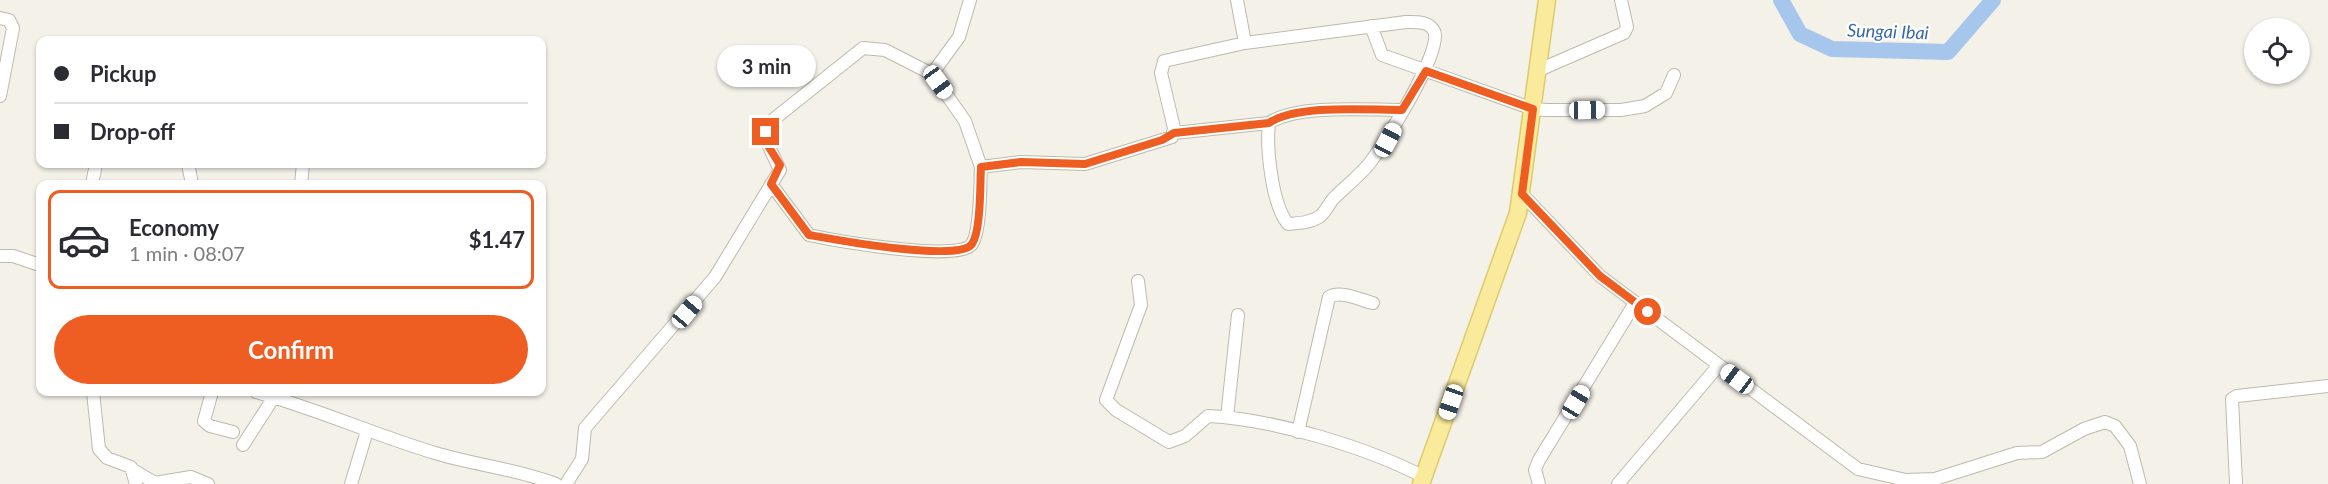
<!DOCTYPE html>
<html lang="en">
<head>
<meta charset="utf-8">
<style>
  body { margin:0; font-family:Lato,sans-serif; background:#f7f7f7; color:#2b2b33; height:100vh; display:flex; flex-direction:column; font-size:22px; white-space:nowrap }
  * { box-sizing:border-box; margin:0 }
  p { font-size:20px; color:#7c7c81 }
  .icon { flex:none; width:33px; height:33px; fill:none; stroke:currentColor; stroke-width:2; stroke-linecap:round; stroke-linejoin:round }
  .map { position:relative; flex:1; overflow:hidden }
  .side { position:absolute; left:36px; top:180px; width:510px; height:216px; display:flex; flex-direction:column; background:#fff; border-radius:12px; box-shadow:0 2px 4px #0004 }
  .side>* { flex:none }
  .guide { position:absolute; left:36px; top:36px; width:510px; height:132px; border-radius:12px; box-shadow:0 2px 4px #0004; display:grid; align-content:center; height:132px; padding:0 18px; background:#fff }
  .controls { position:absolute; left:2244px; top:18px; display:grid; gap:12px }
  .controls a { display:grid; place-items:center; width:66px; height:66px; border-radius:50%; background:#fff; box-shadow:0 2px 4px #0004; font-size:30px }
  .end { position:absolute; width:27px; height:27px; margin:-14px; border:8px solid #ee5e23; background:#fff; box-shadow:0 0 0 3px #fff }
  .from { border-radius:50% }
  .bubble { position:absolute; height:42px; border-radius:21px; background:#fff; box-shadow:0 2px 4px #0004; font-size:20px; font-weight:700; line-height:42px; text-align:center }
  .car { position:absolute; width:18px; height:36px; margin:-18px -9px; border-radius:8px; box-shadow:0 0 4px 2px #0007; background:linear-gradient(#fff 24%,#345 0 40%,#fff 0 76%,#345 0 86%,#fff 0) }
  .guide b { display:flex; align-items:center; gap:21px; height:57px; font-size:22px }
  .guide b+b { border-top:2px solid #e1e1e2 }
  .guide i { width:15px; height:15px; background:#2b2b33 }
  ul { padding:10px 0 0; list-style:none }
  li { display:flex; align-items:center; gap:18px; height:99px; margin:0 12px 9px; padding:0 6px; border:3px solid transparent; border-radius:12px }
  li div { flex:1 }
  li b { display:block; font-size:22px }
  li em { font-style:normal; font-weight:700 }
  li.selected { border-color:#ee5e23 }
  li>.icon { width:54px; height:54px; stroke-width:1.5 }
  .button { display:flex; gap:12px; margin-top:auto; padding:12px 18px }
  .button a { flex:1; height:69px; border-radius:36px; background:#ee5e23; color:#fff; font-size:24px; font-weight:700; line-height:69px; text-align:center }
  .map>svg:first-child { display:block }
</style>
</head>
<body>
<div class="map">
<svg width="2328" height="484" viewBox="0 0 2328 484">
  <rect width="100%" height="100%" fill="#f3f1e8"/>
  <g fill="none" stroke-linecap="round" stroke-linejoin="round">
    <path stroke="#a7c6ec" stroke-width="16" d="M1781,0L1800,34L1832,49L1948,52L1993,0"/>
    <g stroke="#bebaab" stroke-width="14">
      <path id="minor" d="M970,0L959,37L932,74L965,121L981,167L1021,162L1085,164L1172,137L1174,128L1161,73L1164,61L1245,43L1406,22C1416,22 1429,21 1434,31C1444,50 1383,146 1369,164C1358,177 1345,187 1333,199C1328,205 1325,213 1319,217C1309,223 1299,223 1288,224C1272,205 1266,148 1269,123C1298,104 1368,110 1402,110
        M1237,0L1245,43
        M0,18L9,20L13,28L0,96
        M1371,26L1382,55L1533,109L1547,110H1621L1645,106L1666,93L1674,75
        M1539,70L1624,33L1627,27L1621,0
        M1174,133L1269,123
        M188,164L192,184
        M92,184L96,164
        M301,184L303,164
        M771,184L809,235C832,240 960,263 972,244C981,230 980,185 981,167
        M1522,194L1600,276L1858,469L1906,480L1935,479L2017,453L2042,452L2084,429L2105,422L2115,426L2130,446L2140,484
        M0,256H13L40,265
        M1138,281L1141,305L1106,400L1116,410L1169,442L1185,436L1208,416C1273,419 1366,447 1424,477
        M93,392L99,449L107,458L131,467L136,484
        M212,392L204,421L210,426L233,432
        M256,392C317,409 375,435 435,453C475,465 517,469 556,484
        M1227,417L1238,315
        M1298,432L1329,297C1341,290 1360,300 1373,303
        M243,445L274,397
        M133,470L155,483L191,477L208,484
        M351,484L367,431
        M566,484L582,459L585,428L715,277L780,170L765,138L769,124L774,119L863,48L885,50L932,74
        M1539,484L1535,470L1539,460L1635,303
        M1618,484L1719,365
        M2236,484L2232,399L2237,396L2328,386"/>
    </g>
    <g stroke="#ddcb6b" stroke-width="19">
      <path id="major" d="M1421,484L1518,213L1547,0"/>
    </g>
    <use href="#minor" stroke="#fff" stroke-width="12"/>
    <use href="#major" stroke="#f9eb9b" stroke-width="16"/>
  </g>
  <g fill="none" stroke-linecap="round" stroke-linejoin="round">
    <path stroke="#ee5e23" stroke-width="8" d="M766,132L767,144L780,165L771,184L809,235C832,239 960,263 972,244C981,231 980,185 981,167L1021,162L1085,164L1162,140L1174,133L1269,123C1297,104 1368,110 1402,110L1426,71L1533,109L1522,194L1600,276L1648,312"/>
  </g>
  <g text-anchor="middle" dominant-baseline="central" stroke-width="4.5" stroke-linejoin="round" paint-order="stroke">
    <g font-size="18" font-style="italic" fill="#3569ac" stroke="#fff">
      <text transform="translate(1888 31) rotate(2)">Sungai Ibai</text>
    </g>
  </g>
</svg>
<div class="controls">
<a><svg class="icon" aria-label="locate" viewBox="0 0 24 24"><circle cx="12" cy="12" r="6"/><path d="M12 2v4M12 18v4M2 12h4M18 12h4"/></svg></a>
</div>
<i class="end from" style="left:1648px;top:312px"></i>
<i class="end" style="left:766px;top:132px"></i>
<div class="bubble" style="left:717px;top:45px;width:99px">3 min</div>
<i class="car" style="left:938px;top:82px;rotate:144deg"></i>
<i class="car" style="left:1587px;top:110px;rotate:89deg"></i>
<i class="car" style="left:1388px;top:140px;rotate:28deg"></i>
<i class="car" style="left:687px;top:312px;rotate:40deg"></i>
<i class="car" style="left:1737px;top:379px;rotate:307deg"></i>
<i class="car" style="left:1451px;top:402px;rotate:199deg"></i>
<i class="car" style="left:1576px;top:402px;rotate:31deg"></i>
<div class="guide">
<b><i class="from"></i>Pickup</b>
<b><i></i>Drop-off</b>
</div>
<section class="side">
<ul>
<li class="selected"><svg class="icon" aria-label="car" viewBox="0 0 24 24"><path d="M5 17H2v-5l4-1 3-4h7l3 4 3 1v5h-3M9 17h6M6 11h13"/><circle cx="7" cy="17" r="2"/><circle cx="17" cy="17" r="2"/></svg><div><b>Economy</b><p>1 min · 08:07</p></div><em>$1.47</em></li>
</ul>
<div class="button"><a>Confirm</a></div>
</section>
</div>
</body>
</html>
